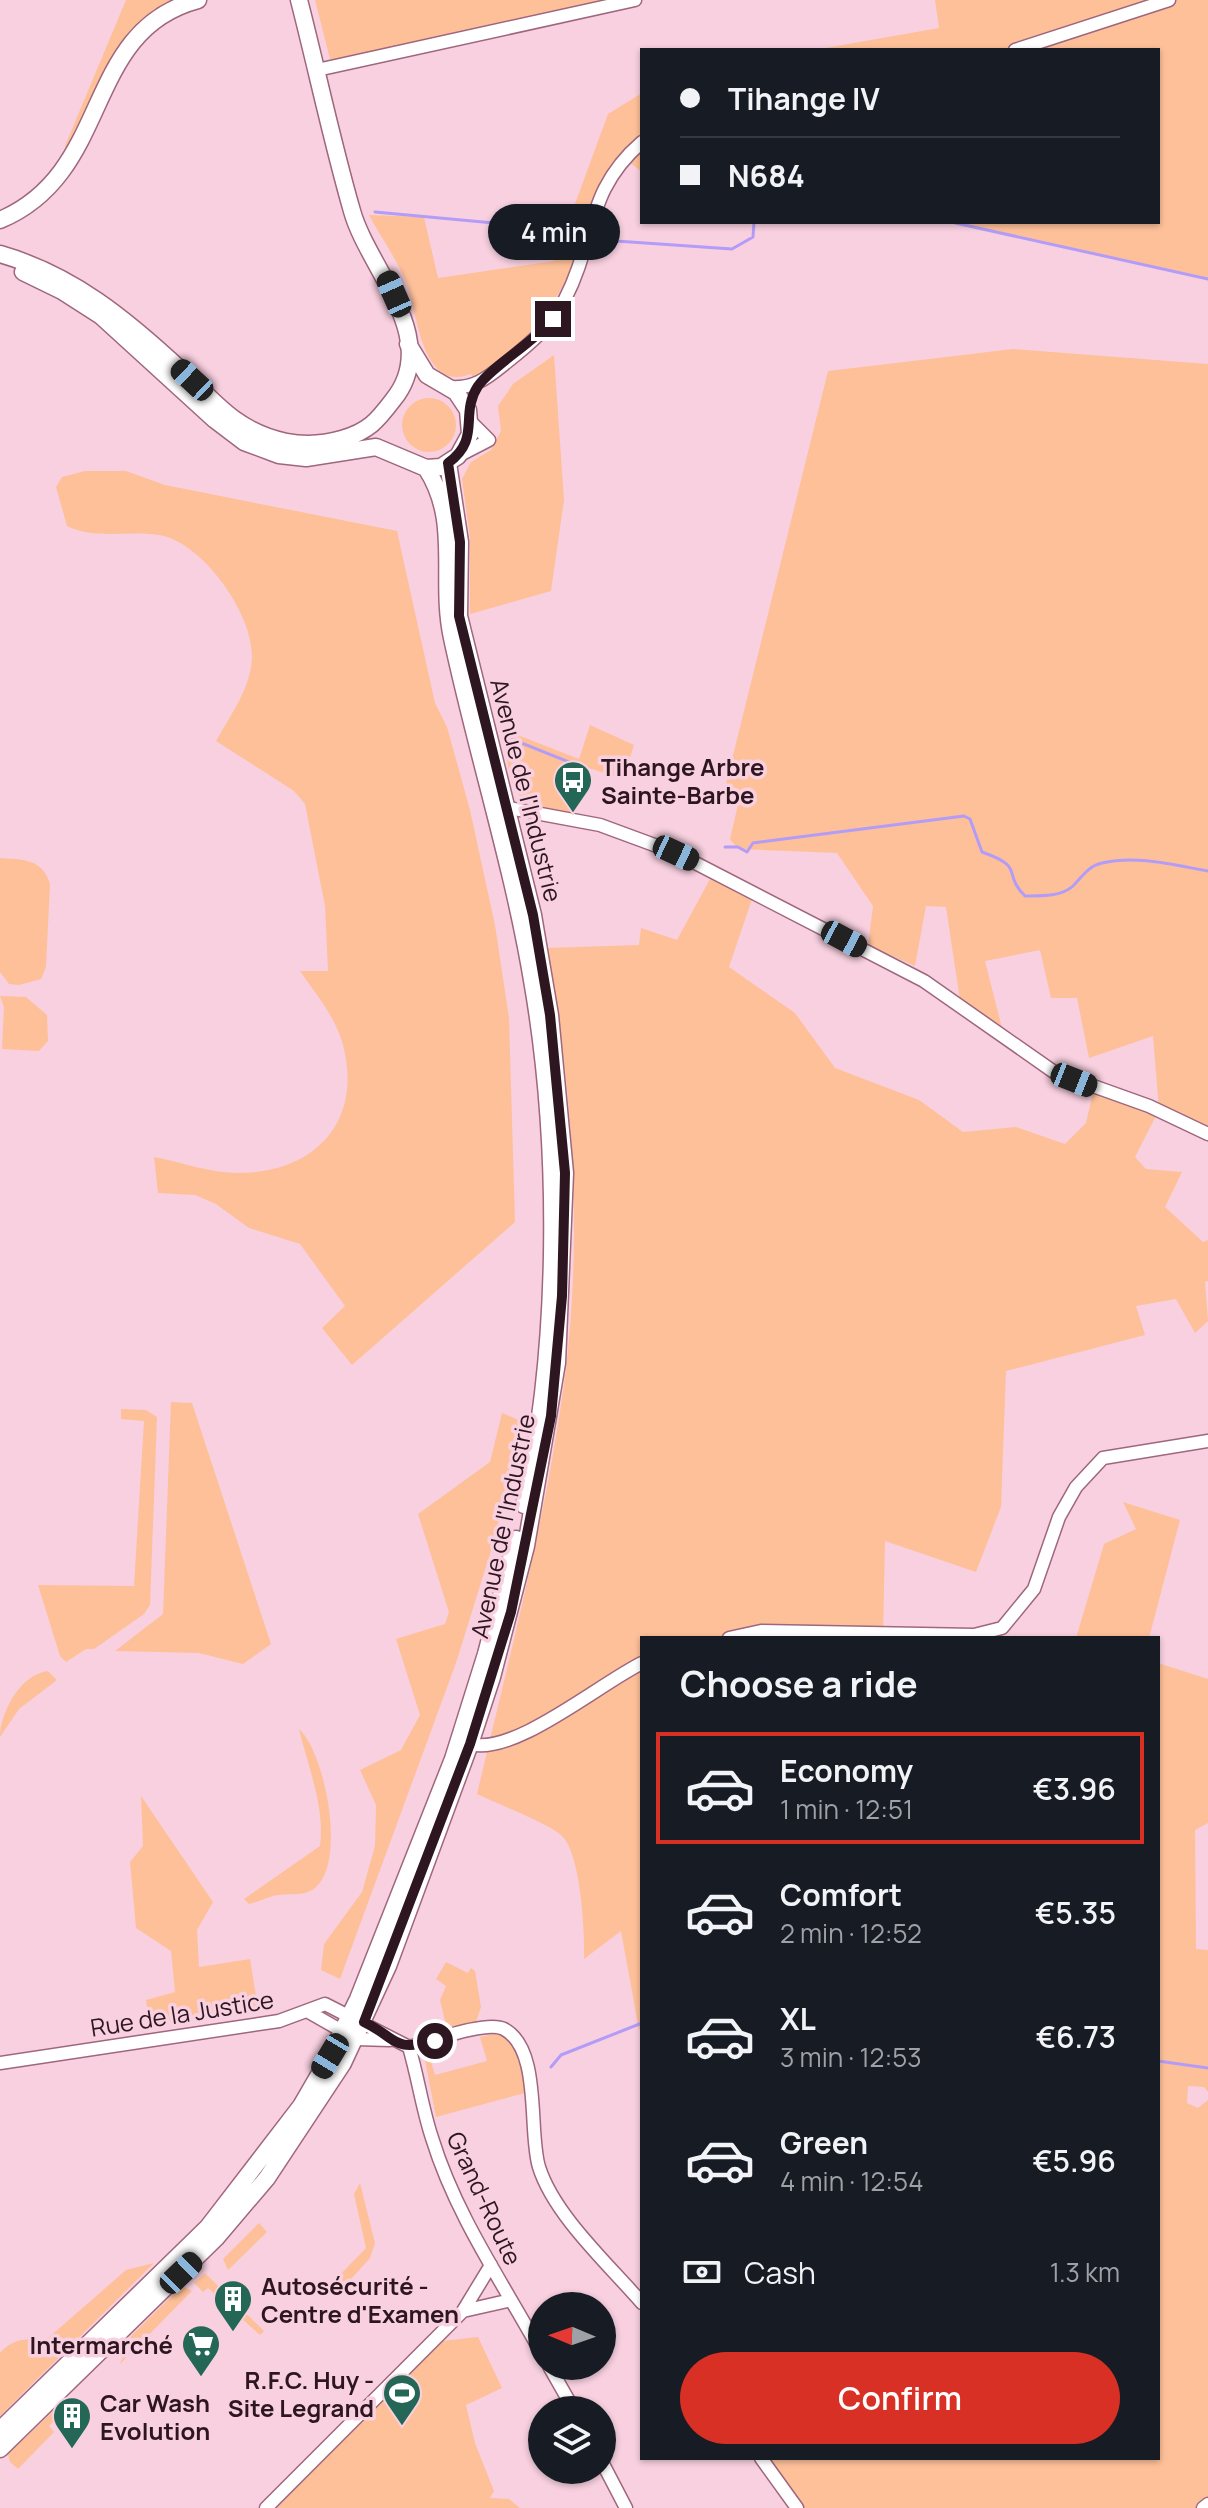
<!DOCTYPE html>
<html lang="en">
<head>
<meta charset="utf-8">
<style>
  body { margin:0; font-family:Manrope,sans-serif; background:#20242c; color:#f1f3f6; height:100vh; display:flex; flex-direction:column; font-size:30px; white-space:nowrap }
  * { box-sizing:border-box; margin:0 }
  p { font-size:26px; color:#9ea1a6 }
  .icon { flex:none; width:44px; height:44px; fill:none; stroke:currentColor; stroke-width:2; stroke-linecap:round; stroke-linejoin:round }
  .map { position:relative; flex:1; overflow:hidden }
  .side { position:absolute; left:640px; top:1636px; width:520px; height:824px; display:flex; flex-direction:column; background:#171b24; border-radius:0px; box-shadow:0 2px 6px #0004 }
  .side>* { flex:none }
  .top-card { position:absolute; left:640px; top:48px; width:520px; height:176px; border-radius:0px; box-shadow:0 2px 6px #0004; display:grid; align-content:center; height:176px; padding:0 40px; background:#171b24 }
  .needle { width:52px; rotate:272deg }
  .buttons { position:absolute; left:528px; top:2292px; display:grid; gap:16px }
  .buttons a { display:grid; place-items:center; width:88px; height:88px; border-radius:50%; background:#171b24; box-shadow:0 2px 6px #0004; font-size:40px }
  .end { position:absolute; width:36px; height:36px; margin:-18px; border:10px solid #2d1620; background:#fff; box-shadow:0 0 0 4px #fff }
  .from { border-radius:50% }
  .bubble { position:absolute; height:56px; border-radius:28px; background:#171b24; box-shadow:0 2px 6px #0004; font-size:26px; font-weight:600; line-height:56px; text-align:center }
  .car { position:absolute; width:24px; height:48px; margin:-24px -12px; border-radius:10px; box-shadow:0 0 6px 2px #0007; background:linear-gradient(#222 24%,#8ab4d8 0 40%,#222 0 76%,#8ab4d8 0 86%,#222 0) }
  .top-card b { display:flex; align-items:center; gap:28px; height:76px; font-size:30px }
  .top-card b+b { border-top:2px solid #363941 }
  .top-card i { width:20px; height:20px; background:#f1f3f6 }
  ul { padding:0; list-style:none }
  li { display:flex; align-items:center; gap:24px; height:112px; margin:0 16px 12px; padding:0 24px; border:4px solid transparent; border-radius:0px }
  li div { flex:1 }
  li b { display:block; font-size:30px }
  li em { font-style:normal; font-weight:600 }
  li.selected { border-color:#d93025 }
  li>.icon { width:72px; height:72px; stroke-width:1.5 }
  h2 { padding:0 40px; font-size:36px; line-height:96px }
  .pay { display:flex; align-items:center; gap:20px; height:88px; padding:0 40px; font-size:30px }
  .pay p { margin-inline-start:auto }
  .primary-button { display:flex; gap:16px; margin-top:auto; padding:16px 40px }
  .primary-button a { flex:1; height:92px; border-radius:48px; background:#d93025; color:#fff; font-size:32px; font-weight:600; line-height:92px; text-align:center }
  .map>svg:first-child { display:block }
</style>
</head>
<body>
<div class="map">
<svg width="1208" height="2508" viewBox="0 0 1208 2508">
  <rect width="100%" height="100%" fill="#f8d0df"/>
  <path fill="#fec099" d="M126,0H175C117,27 115,57 91,109C84,124 74,138 66,152L65,146Z
    M315,0H622L332,67Z
    M935,0H1208V279L951,222H1158V50H814L939,28Z
    M642,93V172L624,158L577,267L572,266C549,320 521,346 474,380L471,374C420,394 418,309 405,280C396,258 380,236 369,215L424,217L438,278L554,261L608,114Z
    M1013,349L1208,364V1134L1159,1110L1135,1157L1146,1169L1182,1172L1165,1207L1203,1242L1208,1240V1281L1205,1282L1208,1321L1195,1333L1176,1299L1136,1306L1145,1335L1006,1371L1001,1507L976,1572L885,1541L883,1635L906,1638H642V2028L639,2030L621,1931L584,1959C585,1934 581,1854 562,1836C548,1823 497,1804 477,1794C509,1658 545,1523 564,1384C583,1240 574,1091 546,948L639,945L641,928L677,940L710,879L752,899L729,967L795,1013L835,1068L919,1100L963,1132L1016,1127L1065,1144L1086,1123L1094,1088L1159,1109L1153,1036L1089,1058L1077,998H1051L1040,950L985,961L1004,1036L961,1007L946,907L926,906L915,966L868,945L873,906L837,853L738,849L730,839L740,796L724,792L828,371Z
    M554,355L564,500L551,591L470,614V538L462,479L471,462L491,450L501,431L498,406L513,384Z
    M402 425a27 27 0 1 1 54 0a27 27 0 1 1-54 0Z
    M85,471H126L165,485L397,531L435,703L447,727L470,810L495,925L509,1018L515,1222L352,1365L322,1328L345,1306L300,1244L249,1228L216,1204L195,1195L158,1193L154,1157C180,1162 211,1173 238,1173C315,1173 363,1122 343,1045C336,1018 316,994 300,971H328L325,906L305,804L294,791L216,741C230,716 252,686 252,656C252,612 202,542 159,535C128,530 96,540 67,526L56,487L62,477Z
    M590,725L634,745L623,779L586,767L573,812C505,807 513,788 502,729L579,759Z
    M0,858C22,859 43,859 50,884L46,967L41,979L19,985L9,984L0,972Z
    M0,996L26,997L47,1015L48,1041L39,1051L2,1049L4,1007Z
    M171,1402L192,1403L271,1644L243,1664L199,1653L115,1651L163,1614Z
    M121,1409L146,1410L157,1417L150,1605L144,1614L94,1649H86L66,1662L60,1656L38,1585L134,1586L144,1421L121,1419Z
    M502,1413L519,1420L495,1538L456,1663L340,1979L321,1970L324,1944L362,1892L375,1846L376,1805L360,1770L401,1750L420,1715L396,1639L445,1624L449,1612L418,1514L490,1462Z
    M1123,1502L1180,1520L1149,1638H1076L1104,1544L1136,1529Z
    M1158,1663L1208,1679V1823L1195,1830L1196,1949L1208,1950V2092L1204,2087L1188,2086L1187,2103L1198,2108L1208,2100V2508H803L767,2458H1158Z
    M48,1671L57,1680L19,1709L0,1737C0,1712 21,1674 48,1671Z
    M299,1729C325,1752 347,1862 315,1888C302,1898 288,1892 273,1896C265,1898 258,1902 249,1904L244,1899L320,1846C325,1806 308,1767 299,1729Z
    M141,1796L213,1902L197,1930L199,1967L250,1959L258,2008L150,2023L146,2000L175,1992L171,1951L136,1928L130,1862L143,1846Z
    M446,1962L468,1973L471,1968L475,1971L481,2007L475,2025L436,2033L435,2028L446,2025L440,2000L446,1986L436,1979Z
    M499,2033C521,2047 522,2070 525,2093L436,2117L424,2055L428,2051L435,2075L487,2061L480,2037Z
    M360,2183L375,2243L370,2258L343,2288L335,2280L366,2248L354,2194Z
    M259,2223L267,2232L228,2270L223,2259Z
    M154,2263L0,2416V2353C14,2337 27,2339 47,2339L126,2270Z
    M205,2273L264,2331L260,2335L208,2288L203,2292L194,2283Z
    M182,2286L192,2291L120,2364L131,2336Z
    M478,2337L502,2388L466,2405L475,2443L494,2491L490,2498L509,2499L520,2508H276L442,2341Z
    M65,2400L72,2413L66,2419L61,2414L49,2426L54,2432L18,2469L10,2462L8,2454Z"/>
  <g fill="none" stroke-linecap="round" stroke-linejoin="round">
    <path stroke="#b29cf8" stroke-width="3" d="M375,212L568,230
      M951,222L1208,279
      M616,241L732,249L753,237L754,222
      M504,736L579,766
      M725,847H738L747,852L753,843L964,816L970,819L982,852C1027,868 1001,872 1025,896C1040,896 1061,897 1073,886C1082,877 1088,866 1102,863C1137,855 1174,865 1208,871
      M1158,2061L1208,2068
      M551,2067L561,2055L642,2023"/>
    <g stroke="#9f667d" stroke-width="15">
      <path id="minor" d="M1015,50L1169,0
        M317,70L635,0
        M448,387C475,389 487,378 507,362C531,343 551,326 565,299C596,239 585,191 642,142
        M458,456L489,440L471,422
        M503,807L600,825L676,853L924,981L1054,1072L1149,1106L1208,1134
        M729,1638L761,1631L974,1635L1002,1628L1034,1589L1059,1517L1076,1487L1103,1458L1208,1441
        M470,1744C514,1756 599,1684 642,1663
        M307,2011L356,2039L390,2040
        M409,2047C429,2042 487,2020 504,2029C542,2049 528,2132 539,2167C554,2215 609,2265 642,2303
        M0,2063L279,2021L325,2004L409,2047C418,2077 422,2108 432,2138C456,2216 503,2283 542,2354
        M463,2311L511,2300
        M549,2366L574,2410
        M761,2458L797,2508
        M602,2462L626,2508
        M266,2508L463,2311L491,2265
        M1203,2508L1208,2504"/>
    </g>
    <g stroke="#9f667d" stroke-width="19">
      <path id="major" d="M0,220C114,172 81,31 198,0
        M0,254C73,275 126,319 181,370C198,386 215,405 234,419C266,442 304,450 342,439C369,431 377,421 393,400C443,339 368,269 352,211C332,142 317,70 299,0
        M23,272L62,291L101,316L215,420L244,442L279,455L306,458L376,447L426,468L441,467L458,456L470,434L468,410L456,392L427,375L408,344
        M426,468C461,521 439,579 452,638C477,755 514,869 533,986C560,1145 560,1348 524,1505
        M0,2430L208,2227L301,2106L330,2056L358,1999L453,1759L486,1654L516,1539
        M0,2449L216,2238L267,2178L343,2063L388,1966L470,1744L492,1677L526,1546L557,1363L565,1173L550,1015L533,915L459,616L460,542L448,463"/>
    </g>
    <use href="#minor" stroke="#fff" stroke-width="12"/>
    <use href="#major" stroke="#fff" stroke-width="16"/>
  </g>
  <g fill="none" stroke-linecap="round" stroke-linejoin="round">
    <path stroke="#2d1620" stroke-width="10" d="M435,2041C391,2052 399,2039 364,2022L470,1744L511,1612L551,1416L562,1296L565,1173L550,1015L533,915L459,616L460,542L448,463C482,438 459,415 478,386C492,366 533,343 553,319"/>
  </g>
  <defs>
    <g id="bus-pin" transform="scale(2)"><path d="M0 17L-7.5 6A9.5 9.5 0 1 1 7.5 6Z" fill="#256757" stroke="#f8d0df"/><path d="M-5-6H5V4H4V6H2V4H-2V6H-4V4H-5ZM-3.5-4V0h7V-4ZM-3.5 1.2v1.5H-2V1.2ZM2 1.2v1.5H3.5V1.2Z" fill="#fff"/></g>
    <g id="building-pin" transform="scale(2)"><path d="M0 17L-7.5 6A9.5 9.5 0 1 1 7.5 6Z" fill="#256757" stroke="#f8d0df"/><path d="M-4-6H4V6H1V3H-1V6H-4ZM-2.5-4.3h1.7v1.8h-1.7ZM.8-4.3h1.7v1.8H.8ZM-2.5-1h1.7V.8h-1.7ZM.8-1h1.7V.8H.8Z" fill="#fff"/></g>
    <g id="supermarket-pin" transform="scale(2)"><path d="M0 17L-7.5 6A9.5 9.5 0 1 1 7.5 6Z" fill="#256757" stroke="#f8d0df"/><path d="M-6-5.5h2.5l.6 2H6L4.5 2H-2.5L-4.4-4H-6ZM-1.5 3.2a1.3 1.3 0 1 0 .1 0ZM3 3.2a1.3 1.3 0 1 0 .1 0Z" fill="#fff"/></g>
    <g id="stadium-pin" transform="scale(2)"><path d="M0 17L-7.5 6A9.5 9.5 0 1 1 7.5 6Z" fill="#256757" stroke="#f8d0df"/><path d="M0-5a6.5 5 0 1 0 0 10a6.5 5 0 1 0 0-10ZM-3.5-1.8h7v3.6h-7Z" fill="#fff"/></g>
  </defs>
  <g fill-rule="evenodd">
    <use href="#bus-pin" x="573" y="780"/>
    <use href="#building-pin" x="233" y="2299"/>
    <use href="#supermarket-pin" x="201" y="2344"/>
    <use href="#stadium-pin" x="402" y="2393"/>
    <use href="#building-pin" x="72" y="2416"/>
  </g>
  <g text-anchor="middle" dominant-baseline="central" stroke-width="7" stroke-linejoin="round" paint-order="stroke">
    <g font-size="24" font-weight="bold" fill="#2d1620" stroke="#f8d0df" text-anchor="start">
      <text x="601" y="766">Tihange Arbre<tspan x="601" dy="28">Sainte-Barbe</tspan></text>
      <text x="261" y="2285">Autosécurité -<tspan x="261" dy="28">Centre d'Examen</tspan></text>
      <text x="173" y="2344" text-anchor="end">Intermarché</text>
      <text x="374" y="2379" text-anchor="end">R.F.C. Huy -<tspan x="374" dy="28">Site Legrand</tspan></text>
      <text x="100" y="2402">Car Wash<tspan x="100" dy="28">Evolution</tspan></text>
    </g>
    <g font-size="24" fill="#2d1620" stroke="#f8d0df">
      <text transform="translate(527 790) rotate(76)">Avenue de l'Industrie</text>
      <text transform="translate(502 1526) rotate(-78)">Avenue de l'Industrie</text>
      <text transform="translate(182 2013) rotate(-9)">Rue de la Justice</text>
      <text transform="translate(485 2198) rotate(65)">Grand-Route</text>
    </g>
  </g>
</svg>
<div class="buttons">
<a><svg class="needle" viewBox="-14 -14 28 28"><path d="M0-13l5 13h-10z" fill="#e53935"/><path d="M0 13l5-13h-10z" fill="#9ea1a6"/></svg></a>
<a><svg class="icon" aria-label="layers" viewBox="0 0 24 24"><path d="M12 4l9 5-9 5-9-5zM3 14l9 5 9-5"/></svg></a>
</div>
<i class="end from" style="left:435px;top:2041px"></i>
<i class="end" style="left:553px;top:319px"></i>
<div class="bubble" style="left:488px;top:204px;width:132px">4 min</div>
<i class="car" style="left:394px;top:294px;rotate:336deg"></i>
<i class="car" style="left:192px;top:380px;rotate:313deg"></i>
<i class="car" style="left:676px;top:853px;rotate:115deg"></i>
<i class="car" style="left:844px;top:939px;rotate:118deg"></i>
<i class="car" style="left:1074px;top:1080px;rotate:112deg"></i>
<i class="car" style="left:330px;top:2056px;rotate:211deg"></i>
<i class="car" style="left:181px;top:2273px;rotate:46deg"></i>
<div class="top-card">
<b><i class="from"></i>Tihange IV</b>
<b><i></i>N684</b>
</div>
<section class="side">
<h2>Choose a ride</h2>
<ul>
<li class="selected"><svg class="icon" aria-label="car" viewBox="0 0 24 24"><path d="M5 17H2v-5l4-1 3-4h7l3 4 3 1v5h-3M9 17h6M6 11h13"/><circle cx="7" cy="17" r="2"/><circle cx="17" cy="17" r="2"/></svg><div><b>Economy</b><p>1 min · 12:51</p></div><em>€3.96</em></li>
<li><svg class="icon" aria-label="car" viewBox="0 0 24 24"><path d="M5 17H2v-5l4-1 3-4h7l3 4 3 1v5h-3M9 17h6M6 11h13"/><circle cx="7" cy="17" r="2"/><circle cx="17" cy="17" r="2"/></svg><div><b>Comfort</b><p>2 min · 12:52</p></div><em>€5.35</em></li>
<li><svg class="icon" aria-label="car" viewBox="0 0 24 24"><path d="M5 17H2v-5l4-1 3-4h7l3 4 3 1v5h-3M9 17h6M6 11h13"/><circle cx="7" cy="17" r="2"/><circle cx="17" cy="17" r="2"/></svg><div><b>XL</b><p>3 min · 12:53</p></div><em>€6.73</em></li>
<li><svg class="icon" aria-label="car" viewBox="0 0 24 24"><path d="M5 17H2v-5l4-1 3-4h7l3 4 3 1v5h-3M9 17h6M6 11h13"/><circle cx="7" cy="17" r="2"/><circle cx="17" cy="17" r="2"/></svg><div><b>Green</b><p>4 min · 12:54</p></div><em>€5.96</em></li>
</ul>
<div class="pay"><svg class="icon" aria-label="cash" viewBox="0 0 24 24"><path d="M3 7h18v10H3z"/><circle cx="12" cy="12" r="2"/></svg>Cash<p>1.3 km</p></div>
<div class="primary-button"><a>Confirm</a></div>
</section>
</div>
</body>
</html>
